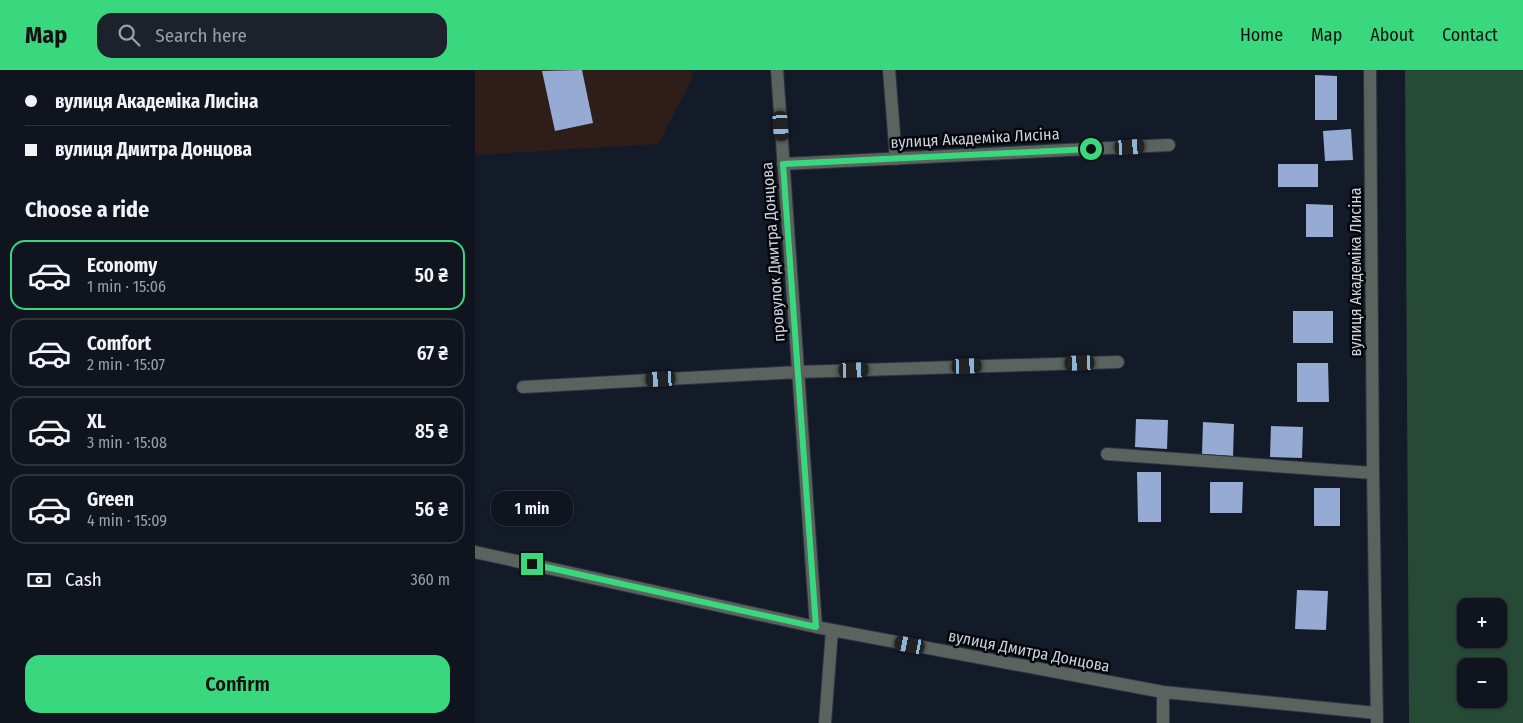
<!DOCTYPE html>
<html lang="en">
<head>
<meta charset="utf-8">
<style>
  body { margin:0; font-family:"Fira Sans Condensed",sans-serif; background:#1d212b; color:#f1f3f6; height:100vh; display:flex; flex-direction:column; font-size:19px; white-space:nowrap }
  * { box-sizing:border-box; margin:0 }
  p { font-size:16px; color:#9b9ea4 }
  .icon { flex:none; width:28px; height:28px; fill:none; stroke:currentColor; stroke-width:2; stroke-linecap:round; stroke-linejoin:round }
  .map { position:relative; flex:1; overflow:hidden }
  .panel { display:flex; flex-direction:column; background:#0f141e; width:475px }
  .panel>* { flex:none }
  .top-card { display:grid; align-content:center; height:110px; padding:0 25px; background:#0f141e }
  .fabs { position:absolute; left:982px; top:528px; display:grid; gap:10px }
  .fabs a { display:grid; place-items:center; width:50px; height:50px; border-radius:10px; background:#0f141e; box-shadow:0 1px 4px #0004,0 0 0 1px #2f333c; font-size:25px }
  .end { position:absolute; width:22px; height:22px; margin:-11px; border:6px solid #39d87f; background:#111; box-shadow:0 0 0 2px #111 }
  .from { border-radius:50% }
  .bubble { position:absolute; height:35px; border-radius:15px; background:#0f141e; box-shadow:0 1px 4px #0004,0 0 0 1px #2f333c; font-size:16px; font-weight:600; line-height:35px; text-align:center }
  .car { position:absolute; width:15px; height:30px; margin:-15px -8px; border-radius:6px; box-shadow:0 0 4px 1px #0007; background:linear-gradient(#222 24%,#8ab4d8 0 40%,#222 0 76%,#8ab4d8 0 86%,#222 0) }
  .top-card b { display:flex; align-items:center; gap:18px; height:48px; font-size:19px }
  .top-card b+b { border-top:1px solid #2f333c }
  .top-card i { width:12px; height:12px; background:#f1f3f6 }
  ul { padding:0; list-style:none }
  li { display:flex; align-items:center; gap:15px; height:70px; margin:0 10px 8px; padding:0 15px; border:2px solid #2f333c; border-radius:15px }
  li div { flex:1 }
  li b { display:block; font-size:19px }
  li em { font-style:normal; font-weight:600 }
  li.selected { border-color:#39d87f }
  li>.icon { width:45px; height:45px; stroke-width:1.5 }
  h2 { padding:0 25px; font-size:22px; line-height:60px }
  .pay { display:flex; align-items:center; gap:12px; height:55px; padding:0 25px; font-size:19px }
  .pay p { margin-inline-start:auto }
  .button { display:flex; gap:10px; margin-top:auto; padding:10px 25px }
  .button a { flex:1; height:58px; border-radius:15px; background:#39d87f; color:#111; font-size:20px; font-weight:600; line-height:58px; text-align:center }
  header { display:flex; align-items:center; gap:30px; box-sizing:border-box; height:70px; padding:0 25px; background:#39d87f; color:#111 }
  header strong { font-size:24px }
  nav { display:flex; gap:28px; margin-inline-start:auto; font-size:18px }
  .search { width:350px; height:45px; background:#1d212b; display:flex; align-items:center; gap:12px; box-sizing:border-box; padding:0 18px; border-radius:15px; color:#9b9ea4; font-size:19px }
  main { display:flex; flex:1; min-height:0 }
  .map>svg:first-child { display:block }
</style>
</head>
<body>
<header>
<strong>Map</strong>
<div class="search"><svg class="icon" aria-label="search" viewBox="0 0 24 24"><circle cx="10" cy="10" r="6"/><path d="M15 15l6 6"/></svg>Search here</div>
<nav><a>Home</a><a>Map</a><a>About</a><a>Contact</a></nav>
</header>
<main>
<section class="panel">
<div class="top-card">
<b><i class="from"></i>вулиця Академіка Лисіна</b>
<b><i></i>вулиця Дмитра Донцова</b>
</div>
<h2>Choose a ride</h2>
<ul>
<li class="selected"><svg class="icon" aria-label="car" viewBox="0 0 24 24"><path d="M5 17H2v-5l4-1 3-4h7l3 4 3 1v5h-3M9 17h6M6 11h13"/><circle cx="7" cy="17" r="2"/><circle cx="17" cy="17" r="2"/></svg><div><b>Economy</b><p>1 min · 15:06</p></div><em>50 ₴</em></li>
<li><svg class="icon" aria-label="car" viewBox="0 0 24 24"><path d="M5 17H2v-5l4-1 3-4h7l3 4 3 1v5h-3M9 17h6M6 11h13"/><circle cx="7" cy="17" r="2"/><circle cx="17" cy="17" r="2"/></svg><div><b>Comfort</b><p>2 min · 15:07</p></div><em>67 ₴</em></li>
<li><svg class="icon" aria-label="car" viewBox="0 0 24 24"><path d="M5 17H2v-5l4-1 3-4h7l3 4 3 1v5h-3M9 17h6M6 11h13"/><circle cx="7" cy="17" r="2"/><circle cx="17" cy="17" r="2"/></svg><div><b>XL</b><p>3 min · 15:08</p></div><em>85 ₴</em></li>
<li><svg class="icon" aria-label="car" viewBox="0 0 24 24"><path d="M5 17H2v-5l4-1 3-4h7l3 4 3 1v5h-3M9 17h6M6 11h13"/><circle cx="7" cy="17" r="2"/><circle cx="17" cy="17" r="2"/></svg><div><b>Green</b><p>4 min · 15:09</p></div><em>56 ₴</em></li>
</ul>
<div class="pay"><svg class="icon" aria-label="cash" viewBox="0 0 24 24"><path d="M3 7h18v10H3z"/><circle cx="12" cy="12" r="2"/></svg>Cash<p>360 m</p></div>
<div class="button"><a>Confirm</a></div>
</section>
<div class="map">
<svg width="1048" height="653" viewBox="0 0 1048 653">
  <rect width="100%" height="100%" fill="#141b28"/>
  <path fill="#2f1d19" d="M0,0H214L218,7L183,74L0,85Z"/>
  <path fill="#264a35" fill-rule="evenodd" d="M930,0H1048V653H934ZM991,536H1024V569H991ZM991,596H1024V629H991Z"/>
  <path fill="#95abd4" d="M107,0L118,53L80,61L67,1Z
    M840,5L862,6V50H840Z
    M876,59L878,90L850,91L848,61Z
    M803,94H843V117H803Z
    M831,134L858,135V167H831Z
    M818,241H858V273H818Z
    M822,293H853L854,332H822Z
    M661,349L693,350L692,379L660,377Z
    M728,352L759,354L758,386L727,384Z
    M796,356L828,357L827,388L795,387Z
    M662,402H686V452H663Z
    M735,412H768L767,443H735Z
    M839,418H865V456H839Z
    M822,520L853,521L851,560L820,559Z"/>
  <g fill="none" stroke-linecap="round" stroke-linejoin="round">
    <g stroke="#2e3541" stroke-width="14">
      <path id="minor" d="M302,0L341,557
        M414,0L421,89
        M895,0L898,403L902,653
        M308,94L694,75
        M48,317L323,302L643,292
        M632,384L898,403
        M0,482L341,557L688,622L901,643
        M350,653L357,560
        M688,653V622"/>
    </g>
    <use href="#minor" stroke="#5b635e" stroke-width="12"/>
  </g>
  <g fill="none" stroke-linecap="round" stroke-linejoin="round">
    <path stroke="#39d87f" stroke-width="6" d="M57,494L341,557L308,94L616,79"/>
  </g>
  <g text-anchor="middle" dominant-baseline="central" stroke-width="5" stroke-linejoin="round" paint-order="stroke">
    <g font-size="16" fill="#cdd2dc" stroke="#04060b">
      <text transform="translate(500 68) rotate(-3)">вулиця Академіка Лисіна</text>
      <text transform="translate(298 182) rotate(-94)">провулок Дмитра Донцова</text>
      <text transform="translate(880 202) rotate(-90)">вулиця Академіка Лисіна</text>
      <text transform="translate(554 581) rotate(11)">вулиця Дмитра Донцова</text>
    </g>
  </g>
</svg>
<div class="fabs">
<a>+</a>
<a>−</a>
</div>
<i class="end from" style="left:616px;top:79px"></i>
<i class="end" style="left:57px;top:494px"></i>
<div class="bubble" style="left:16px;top:421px;width:82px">1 min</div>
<i class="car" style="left:306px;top:56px;rotate:176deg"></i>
<i class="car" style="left:655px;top:77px;rotate:87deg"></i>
<i class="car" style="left:605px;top:293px;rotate:268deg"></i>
<i class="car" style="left:492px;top:296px;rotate:88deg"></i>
<i class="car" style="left:379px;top:300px;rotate:88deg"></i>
<i class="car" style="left:186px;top:309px;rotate:267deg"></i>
<i class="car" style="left:435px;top:575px;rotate:281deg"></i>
</div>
</main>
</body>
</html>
